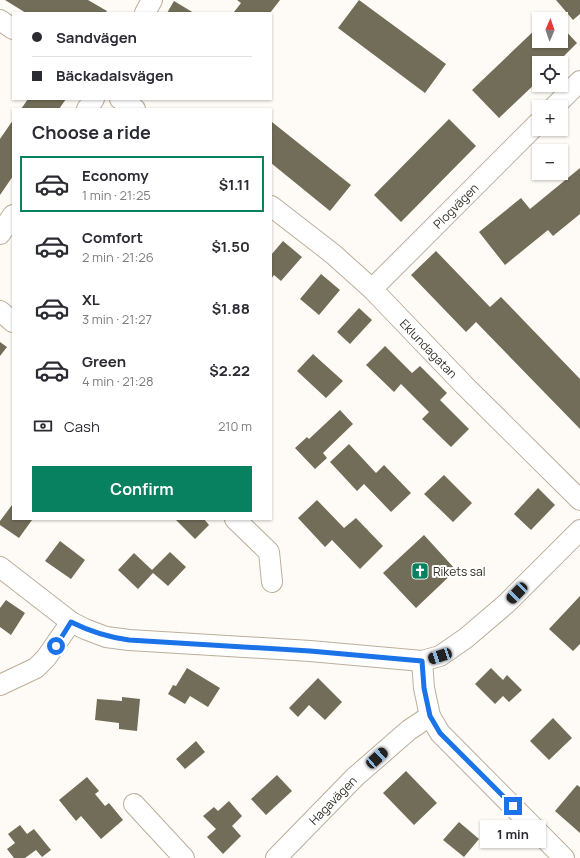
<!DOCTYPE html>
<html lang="en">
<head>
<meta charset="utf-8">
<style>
  body { margin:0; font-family:Manrope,sans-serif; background:#f7f7f7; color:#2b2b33; height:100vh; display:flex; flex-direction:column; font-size:15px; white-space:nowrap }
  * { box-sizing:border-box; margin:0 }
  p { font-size:13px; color:#7c7c81 }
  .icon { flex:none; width:22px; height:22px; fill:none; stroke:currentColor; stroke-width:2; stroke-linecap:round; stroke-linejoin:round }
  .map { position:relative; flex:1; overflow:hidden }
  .panel { position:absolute; left:12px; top:108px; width:260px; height:412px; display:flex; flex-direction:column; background:#fff; border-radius:0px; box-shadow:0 1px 3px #0004 }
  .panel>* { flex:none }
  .banner { position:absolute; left:12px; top:12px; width:260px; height:88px; border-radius:0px; box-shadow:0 1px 3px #0004; display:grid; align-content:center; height:88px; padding:0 20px; background:#fff }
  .needle { width:26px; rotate:2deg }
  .fabs { position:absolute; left:532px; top:12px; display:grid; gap:8px }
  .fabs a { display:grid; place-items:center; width:36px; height:36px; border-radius:0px; background:#fff; box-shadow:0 1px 3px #0004; font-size:20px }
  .end { position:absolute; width:18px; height:18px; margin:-9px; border:5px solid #1a73e8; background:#fff; box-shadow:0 0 0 2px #fff }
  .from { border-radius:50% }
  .bubble { position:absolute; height:28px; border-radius:0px; background:#fff; box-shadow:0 1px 3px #0004; font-size:13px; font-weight:700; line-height:28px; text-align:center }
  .car { position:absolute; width:12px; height:24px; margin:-12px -6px; border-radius:5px; box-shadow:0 0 3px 1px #0007; background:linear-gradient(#222 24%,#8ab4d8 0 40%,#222 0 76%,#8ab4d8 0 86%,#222 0) }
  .banner b { display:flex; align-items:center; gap:14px; height:38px; font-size:15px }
  .banner b+b { border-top:1px solid #e1e1e2 }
  .banner i { width:10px; height:10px; background:#2b2b33 }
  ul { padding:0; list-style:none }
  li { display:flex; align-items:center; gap:12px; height:56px; margin:0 8px 6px; padding:0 12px; border:2px solid transparent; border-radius:0px }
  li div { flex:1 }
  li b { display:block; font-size:15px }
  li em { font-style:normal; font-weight:700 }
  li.current { border-color:#088160 }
  li>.icon { width:36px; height:36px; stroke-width:1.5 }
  h2 { padding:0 20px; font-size:18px; line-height:48px }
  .pay { display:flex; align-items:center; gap:10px; height:44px; padding:0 20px; font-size:15px }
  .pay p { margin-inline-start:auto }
  .action { display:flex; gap:8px; margin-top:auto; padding:8px 20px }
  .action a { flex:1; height:46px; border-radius:0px; background:#088160; color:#fff; font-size:16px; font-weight:700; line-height:46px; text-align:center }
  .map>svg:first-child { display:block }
</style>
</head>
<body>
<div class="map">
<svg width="580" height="858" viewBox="0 0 580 858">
  <rect width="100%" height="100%" fill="#fefbf6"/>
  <path fill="#726d58" d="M5,0H88L107,11L105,13H26Z
    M237,0H280L270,13H235L234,12L241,3Z
    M359,0L446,64L425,93L338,28Z
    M556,0H580V14L573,20Z
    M174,1L194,13H167Z
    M539,26V41H561V26L577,43L557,63H539V80L499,118L472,90Z
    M28,99H66L59,109H21Z
    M449,119L476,146L401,222L374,195Z
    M13,120V176L0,195V139Z
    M272,122L351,185L330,211L271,163V124Z
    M580,168V214L553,236L548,230L505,265L479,232L521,198L530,209Z
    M283,241L302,257L281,281L274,275L271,279V255Z
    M436,251L490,307L501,297L580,379V429L476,322L466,332L411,275Z
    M321,274L340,290L319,315L300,299Z
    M359,308L372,320L350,344L337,332Z
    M0,342L7,347L0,356Z
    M385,346L412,373L420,366L447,393L440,400L469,429L451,447L422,419L429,412L401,384L394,392L366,365Z
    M313,354L343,381L326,398L297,371Z
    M340,410L353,424L323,453L327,458L315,469L295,448L307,437L309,439Z
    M349,444L376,473L384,465L411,493L391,512L364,484L357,491L330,462Z
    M444,475L472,503L453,522L424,494Z
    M538,488L555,505L531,530L514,514Z
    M317,500L344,528L356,518L383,546L360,569L332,540L325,547L298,518Z
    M12,505L13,506V519L32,520L19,538L0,525V521Z
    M175,519H204L209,525L195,539Z
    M424,535L456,570L416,608L383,573Z
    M60,541L85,560L71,579L45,561Z
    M170,552L186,567L168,586L153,573L138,589L118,570L134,553L152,570Z
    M580,596V644L573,651L549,629Z
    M6,600L25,613L11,635L0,627V608Z
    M187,668L220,688L208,707L190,696L185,704L168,694L173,685L176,686Z
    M491,668L503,680L507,675L522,690L509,702L503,696L495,704L475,684Z
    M318,678L342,702L325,720L309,705L298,717L289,708Z
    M122,697L140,699L137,731L119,729V723L95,720L97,699L122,701Z
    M553,718L572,738L549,760L530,741Z
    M196,741L205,752L185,769L176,759Z
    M406,771L437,803L414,825L383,793Z
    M277,775L292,791L266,815L251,799Z
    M87,777L99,791L95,794L105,806L109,803L123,820L101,839L81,816L76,821L59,800Z
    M577,785L580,787V833L555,811Z
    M229,801L242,816L232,826L241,836L223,854L207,837L216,829L203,816L214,807L218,811Z
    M459,822L479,839L464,857L443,840Z
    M20,825L27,834L34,829L51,850L42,857L36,850L25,858H14L7,849L15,843L8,834Z"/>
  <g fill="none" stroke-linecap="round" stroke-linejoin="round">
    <g stroke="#bcae9b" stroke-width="22">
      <g id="street">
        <path d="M145,13L152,0"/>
        <path d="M0,20L13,29"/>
        <path d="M120,99L135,109"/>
        <path d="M554,107L580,81"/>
        <path d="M87,109L94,99"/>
        <path id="s1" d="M271,206L333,254L372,289L464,385L580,500"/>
        <path d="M0,234L13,215"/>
        <path id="s2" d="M372,289L539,122"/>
        <path d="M0,311L13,322"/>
        <path d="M235,519L269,552L272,582"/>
        <path d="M0,567L71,622L85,629L106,637L129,640L310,651L422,661L440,656L466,638L507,603L580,530"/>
        <path d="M422,661L424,688L430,716L440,733L564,858"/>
        <path d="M0,685L36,668L46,658L71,622"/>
        <path d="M134,804L184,858"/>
        <path id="s3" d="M276,858L355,777L409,730L430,716"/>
      </g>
    </g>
    <use href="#street" stroke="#fff" stroke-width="20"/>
  </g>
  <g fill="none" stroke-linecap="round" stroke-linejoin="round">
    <path stroke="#1a73e8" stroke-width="5" d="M56,646L71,622C91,632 107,637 129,640L310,651L422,661L424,688L430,716L440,733L513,806"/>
  </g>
  <defs>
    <g id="church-square" transform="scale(0.9)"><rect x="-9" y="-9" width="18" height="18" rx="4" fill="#088160" stroke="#fff"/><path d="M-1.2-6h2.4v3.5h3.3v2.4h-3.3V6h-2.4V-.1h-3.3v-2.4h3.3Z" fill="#fff"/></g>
  </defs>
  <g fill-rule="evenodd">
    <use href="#church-square" x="420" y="571"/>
  </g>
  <g text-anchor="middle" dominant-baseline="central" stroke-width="4" stroke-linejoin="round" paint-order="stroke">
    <g font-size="12" fill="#342e27" stroke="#fff">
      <text stroke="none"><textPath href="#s2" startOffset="118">Plogvägen</textPath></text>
      <text stroke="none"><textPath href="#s1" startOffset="213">Eklundagatan</textPath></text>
      <text stroke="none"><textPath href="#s3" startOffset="81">Hagavägen</textPath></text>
    </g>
    <g font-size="12" fill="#342e27" stroke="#fff" text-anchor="start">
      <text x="433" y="571">Rikets sal</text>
    </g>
  </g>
</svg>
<div class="fabs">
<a><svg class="needle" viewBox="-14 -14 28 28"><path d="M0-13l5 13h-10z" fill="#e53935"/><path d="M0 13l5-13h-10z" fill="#7c7c81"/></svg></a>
<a><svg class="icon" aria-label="locate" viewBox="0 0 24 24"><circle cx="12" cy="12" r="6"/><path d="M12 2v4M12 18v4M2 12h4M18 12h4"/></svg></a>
<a>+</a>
<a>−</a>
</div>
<i class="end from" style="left:56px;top:646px"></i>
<i class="end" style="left:513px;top:806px"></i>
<div class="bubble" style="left:480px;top:820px;width:66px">1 min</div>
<i class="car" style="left:517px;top:593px;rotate:224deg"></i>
<i class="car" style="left:440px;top:656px;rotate:252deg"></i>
<i class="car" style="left:377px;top:758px;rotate:48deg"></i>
<div class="banner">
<b><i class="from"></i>Sandvägen</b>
<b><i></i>Bäckadalsvägen</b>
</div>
<section class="panel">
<h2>Choose a ride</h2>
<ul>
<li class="current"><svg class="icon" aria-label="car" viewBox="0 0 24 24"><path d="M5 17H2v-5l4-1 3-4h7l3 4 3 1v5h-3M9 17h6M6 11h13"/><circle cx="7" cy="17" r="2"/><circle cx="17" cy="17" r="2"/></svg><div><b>Economy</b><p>1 min · 21:25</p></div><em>$1.11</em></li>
<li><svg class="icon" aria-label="car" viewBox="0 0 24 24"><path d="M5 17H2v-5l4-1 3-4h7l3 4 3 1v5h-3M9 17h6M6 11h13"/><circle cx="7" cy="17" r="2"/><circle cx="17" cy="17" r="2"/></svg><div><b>Comfort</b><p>2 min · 21:26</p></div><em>$1.50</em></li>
<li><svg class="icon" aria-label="car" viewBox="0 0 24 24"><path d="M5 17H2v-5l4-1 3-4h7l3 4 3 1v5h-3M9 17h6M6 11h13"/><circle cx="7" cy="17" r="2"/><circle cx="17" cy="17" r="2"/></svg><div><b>XL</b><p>3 min · 21:27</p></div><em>$1.88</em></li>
<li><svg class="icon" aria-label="car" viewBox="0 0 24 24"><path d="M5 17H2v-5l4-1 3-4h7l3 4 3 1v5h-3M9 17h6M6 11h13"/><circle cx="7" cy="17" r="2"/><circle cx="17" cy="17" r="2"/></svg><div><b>Green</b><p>4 min · 21:28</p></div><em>$2.22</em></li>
</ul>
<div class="pay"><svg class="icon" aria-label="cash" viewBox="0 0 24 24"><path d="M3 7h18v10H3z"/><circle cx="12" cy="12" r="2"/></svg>Cash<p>210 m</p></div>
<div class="action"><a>Confirm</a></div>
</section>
</div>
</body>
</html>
